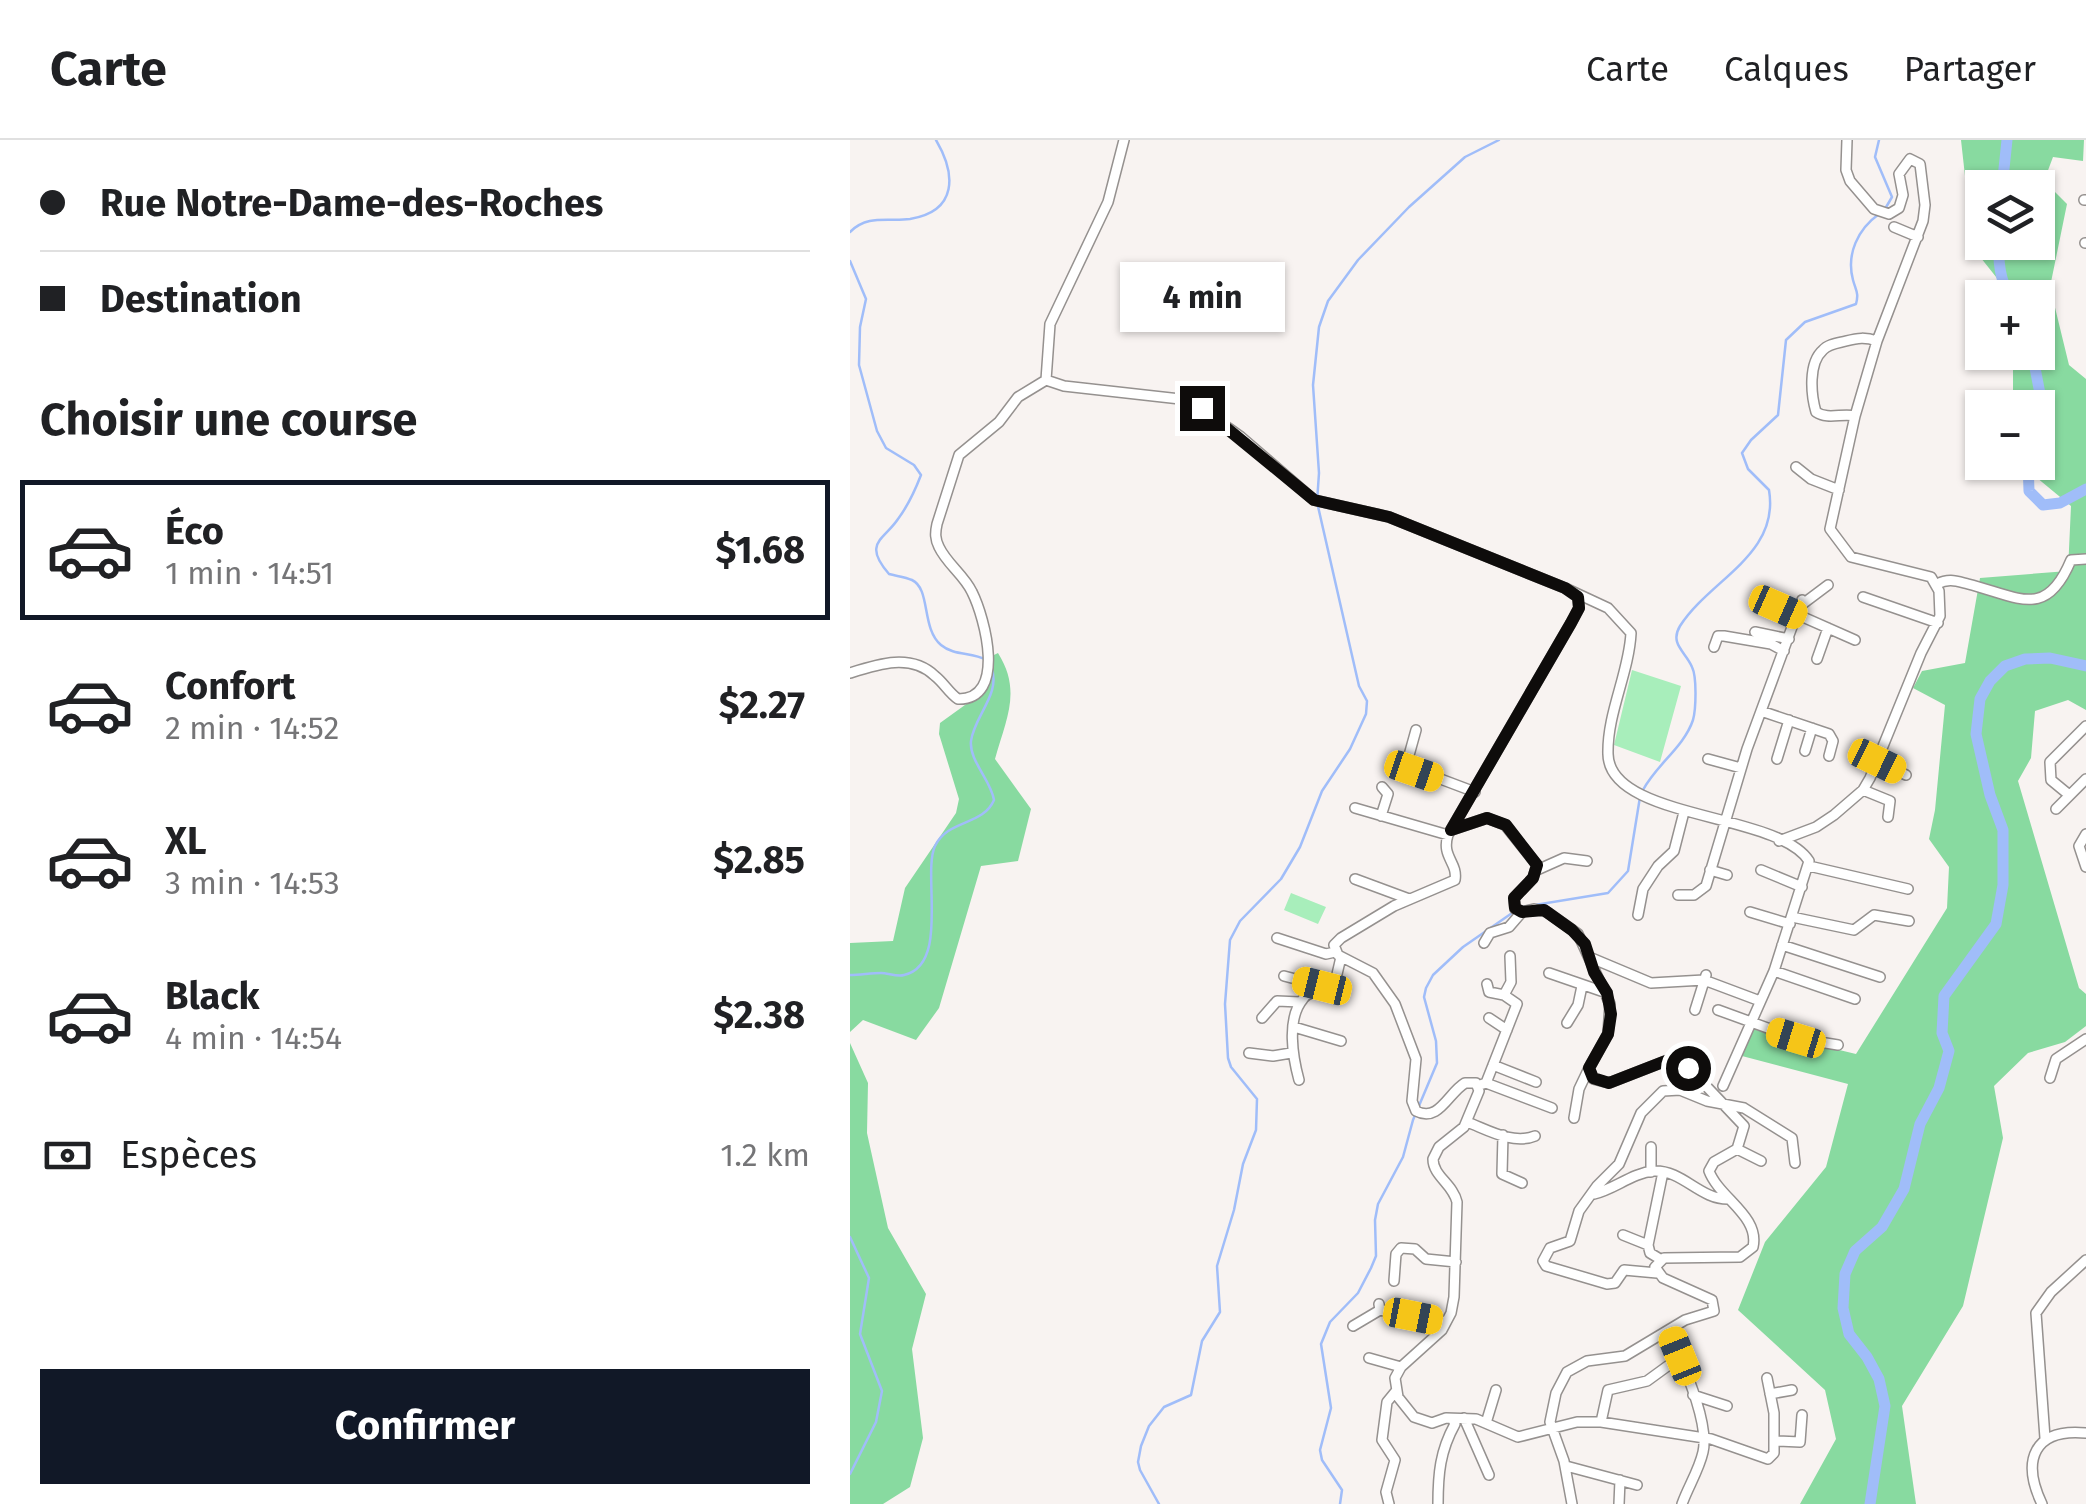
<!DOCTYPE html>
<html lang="fr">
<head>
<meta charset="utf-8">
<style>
  body { margin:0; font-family:"Fira Sans",sans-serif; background:#f2f2f2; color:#202124; height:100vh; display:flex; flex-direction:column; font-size:38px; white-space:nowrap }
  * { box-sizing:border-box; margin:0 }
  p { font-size:32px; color:#757577 }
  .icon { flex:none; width:55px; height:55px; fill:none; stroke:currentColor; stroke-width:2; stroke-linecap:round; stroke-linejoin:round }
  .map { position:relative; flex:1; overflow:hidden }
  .drawer { display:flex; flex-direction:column; background:#fff; width:850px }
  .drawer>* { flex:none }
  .hud { display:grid; align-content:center; height:220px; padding:0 40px; background:#fff }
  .buttons { position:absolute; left:1115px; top:30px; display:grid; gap:20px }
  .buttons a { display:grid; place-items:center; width:90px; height:90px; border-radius:0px; background:#fff; box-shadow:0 2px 8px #0004; font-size:50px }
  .end { position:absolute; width:45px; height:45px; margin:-22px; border:12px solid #0e0c0b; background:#fff; box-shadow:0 0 0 5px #fff }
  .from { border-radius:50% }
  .bubble { position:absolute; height:70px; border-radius:0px; background:#fff; box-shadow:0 2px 8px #0004; font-size:32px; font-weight:700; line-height:70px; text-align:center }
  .car { position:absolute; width:30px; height:60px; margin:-30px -15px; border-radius:12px; box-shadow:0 0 8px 2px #0007; background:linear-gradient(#f5c518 24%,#345 0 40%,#f5c518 0 76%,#345 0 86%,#f5c518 0) }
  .hud b { display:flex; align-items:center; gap:35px; height:95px; font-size:38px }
  .hud b+b { border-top:2px solid #e0e0e0 }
  .hud i { width:25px; height:25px; background:#202124 }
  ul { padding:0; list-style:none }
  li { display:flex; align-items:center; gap:30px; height:140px; margin:0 20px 15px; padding:0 20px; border:5px solid transparent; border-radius:0px }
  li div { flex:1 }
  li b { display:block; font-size:38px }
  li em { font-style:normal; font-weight:700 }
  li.selected { border-color:#111827 }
  li>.icon { width:90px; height:90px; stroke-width:1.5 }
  h2 { padding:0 40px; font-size:45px; line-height:120px }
  .pay { display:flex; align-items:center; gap:25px; height:110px; padding:0 40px; font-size:38px }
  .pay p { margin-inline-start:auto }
  .action { display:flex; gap:20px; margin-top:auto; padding:20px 40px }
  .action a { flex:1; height:115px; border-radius:0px; background:#111827; color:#fff; font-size:40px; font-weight:700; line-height:115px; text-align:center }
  header { display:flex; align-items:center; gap:60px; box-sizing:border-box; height:140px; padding:0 50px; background:#fff; border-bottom:2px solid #e0e0e0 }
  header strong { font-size:48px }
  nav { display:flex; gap:55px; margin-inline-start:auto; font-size:35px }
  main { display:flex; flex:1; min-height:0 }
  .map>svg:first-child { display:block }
</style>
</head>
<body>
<header>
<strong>Carte</strong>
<nav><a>Carte</a><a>Calques</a><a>Partager</a></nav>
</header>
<main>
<section class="drawer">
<div class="hud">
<b><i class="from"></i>Rue Notre-Dame-des-Roches</b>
<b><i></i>Destination</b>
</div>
<h2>Choisir une course</h2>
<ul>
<li class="selected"><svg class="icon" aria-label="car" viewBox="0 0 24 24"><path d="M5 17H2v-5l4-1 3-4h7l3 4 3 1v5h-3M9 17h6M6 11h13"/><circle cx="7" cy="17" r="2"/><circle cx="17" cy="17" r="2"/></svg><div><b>Éco</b><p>1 min · 14:51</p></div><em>$1.68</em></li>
<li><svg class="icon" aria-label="car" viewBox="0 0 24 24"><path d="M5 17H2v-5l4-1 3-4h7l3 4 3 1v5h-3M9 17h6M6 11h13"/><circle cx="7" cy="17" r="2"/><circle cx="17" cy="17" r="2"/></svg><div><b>Confort</b><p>2 min · 14:52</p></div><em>$2.27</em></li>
<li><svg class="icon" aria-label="car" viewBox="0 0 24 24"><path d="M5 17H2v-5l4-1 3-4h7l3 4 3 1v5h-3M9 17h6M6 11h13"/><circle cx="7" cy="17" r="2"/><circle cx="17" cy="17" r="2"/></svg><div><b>XL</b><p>3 min · 14:53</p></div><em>$2.85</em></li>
<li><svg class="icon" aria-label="car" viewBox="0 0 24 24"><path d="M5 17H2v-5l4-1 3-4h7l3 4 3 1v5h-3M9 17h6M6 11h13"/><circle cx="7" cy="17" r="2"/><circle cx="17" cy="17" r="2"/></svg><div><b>Black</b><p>4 min · 14:54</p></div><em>$2.38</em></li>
</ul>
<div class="pay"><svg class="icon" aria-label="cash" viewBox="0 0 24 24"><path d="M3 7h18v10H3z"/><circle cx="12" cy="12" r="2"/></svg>Espèces<p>1.2 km</p></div>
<div class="action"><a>Confirmer</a></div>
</section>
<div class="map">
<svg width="1236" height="1364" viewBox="0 0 1236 1364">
  <rect width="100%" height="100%" fill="#f8f3f1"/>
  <path fill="#a8eebb" d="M782,530L831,546L810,622L764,605Z
    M441,753L476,767L468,784L434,770Z"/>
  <path fill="#88daa0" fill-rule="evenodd" d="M1111,0H1234L1233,21L1203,17L1194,41L1217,64L1200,147L1219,225L1236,239V570L1218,560L1185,571L1181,618L1168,641L1229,848L1236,854V886L1215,902L1178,913L1144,946L1153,998L1113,1166L1052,1266L1066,1364H950L986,1299L975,1250L888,1170L915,1102L976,1027L998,944L892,916L902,889L1006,914L1097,768L1099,727L1079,699L1085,670L1095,565L1063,548L1072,531L1115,523L1130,438L1218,431L1221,366L1169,323L1188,322V268L1163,267V213L1188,212V158L1162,157L1123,108ZM1132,48H1188V102H1132Z
    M148,513C172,551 156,579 145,619L181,669L168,721L131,726L89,868L66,900L13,880L0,892V803L43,801L55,748L106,673L109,659L89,594L90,583L133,552L144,515Z
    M0,903L18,943L17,993L38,1088L76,1154L62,1209L73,1298L60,1347L33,1364H0Z"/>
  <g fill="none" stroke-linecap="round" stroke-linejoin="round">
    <path stroke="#a0bdf9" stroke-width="2.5" d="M1029,0L1025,17L1042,57L1035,69
      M0,92C18,74 38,82 60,79C108,71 106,34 86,0
      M0,121L16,159L10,187L9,225L27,291L36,308L64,325L71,335C66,348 57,367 48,379C34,400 12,403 39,434C46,436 55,437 62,440C81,449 71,488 91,505C104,516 122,512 136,520
      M793,650C806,625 834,607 843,580C846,569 847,537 842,527C836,512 819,504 830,486C860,439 930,415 919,350L898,329L892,313L901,300L928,275L936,200L955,182L1006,164C1009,153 1006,151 1003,140C996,114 1008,89 1029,74
      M672,767L758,753L778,731L790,657
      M0,835C10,835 21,833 31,833C38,833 47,837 54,835C100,825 72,734 85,706C98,679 133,686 144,660C141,640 119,621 121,601C124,576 152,553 141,527
      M0,1097L19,1138L10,1194L32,1251L26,1282L0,1334
      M309,1364L290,1330L288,1322L291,1306L299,1286L314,1267L341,1255L352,1201L370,1172L367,1126L384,1070L393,1024L406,990L407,959L381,927L378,918L375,864L380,800L390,781L431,739L450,707L472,651L500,609L516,574L517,561L509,546L467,362L469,333L463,245L469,187L478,161L508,120L559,67L615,17L649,0
      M490,1364L492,1350L472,1320L470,1310L481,1268L471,1204L480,1182L508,1153L521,1128L526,1116L525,1080L528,1064L553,1017L563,980L587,923L586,901L574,857L576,848L583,835L613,807L665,771"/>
    <path stroke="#a0bdf9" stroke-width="11" d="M1152,48L1157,0
      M1149,102C1148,123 1150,139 1160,158
      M1182,212L1191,259L1188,284
      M1178,322L1179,351L1193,365L1210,363L1236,349
      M1020,1364L1035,1266L1029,1239L1017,1217L999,1194L993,1168L995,1134L1005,1111L1032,1087L1054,1049L1070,984L1089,948L1099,911L1092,893L1094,856L1146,784L1153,745V690L1140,655L1126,594L1130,559L1140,541L1155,526L1175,519L1200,518L1236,526"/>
    <g stroke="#95918f" stroke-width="12">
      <path id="minor" d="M1234,60H1236
        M1044,87L1068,97
        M1235,103H1236
        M196,240L214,246L339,260L391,297L464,360L539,377L715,448L758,468L781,493C779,533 757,573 758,614C759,680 928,672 959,721L924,831L873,946
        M196,240L200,184L258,62L274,0
        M1005,276C992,273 978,280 966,272C961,255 958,223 973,210C978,204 988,203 996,201C1008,198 1015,197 1027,201
        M946,327L961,339L989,350
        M1087,444C1099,438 1106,441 1118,444C1169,457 1196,480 1221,420L1236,419
        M728,457L729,468L721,483L598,695C591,717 608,722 605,740L544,766L491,798L484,805L488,815L523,833L545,864L566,919L562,961L566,971C589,983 598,953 615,943H626L629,951L614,987L589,1007L583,1019C583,1036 603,1044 607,1062L604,1157L601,1173L592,1190L551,1227L545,1238L548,1257L564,1277L582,1283L596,1278L626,1279L668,1297L727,1282H751L861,1299L918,1319L924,1313V1273L917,1238
        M1013,457L1088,483
        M910,458L1005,500
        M950,466L978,445
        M905,492L939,499
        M864,507L868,496H874L921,504L934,511
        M967,519L978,488
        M0,533C28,524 61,513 85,536C94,543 99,553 108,559C157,560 135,478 122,452C114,435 97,424 89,407C85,399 85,393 87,384L109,315L149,282L168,257L196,240
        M911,571L979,594L983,601L979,616
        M566,590L556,626L625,652
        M955,611L962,588
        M858,619L891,628
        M927,619L939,580
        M1027,621L1056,635
        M1013,650L1040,661L1038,677
        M1218,654L1201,640L1200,622L1236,586
        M505,668L598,695
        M1206,669L1236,639
        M531,676L538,654L532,647
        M601,690L637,678L655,685L687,725L683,738L664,758L665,769L672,772
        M1236,694L1229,706L1236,727
        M929,701L966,687L984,675L1013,650L1020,638L1071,513L1090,476L1089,451L1081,437L1001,417L980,389L1005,276L1027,201L1073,81L1075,65L1070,24L1060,19L1049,34L1053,55L1049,68L1039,74L1024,69L1000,41L996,30L997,0
        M959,726L1058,749
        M687,730L714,718L737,721
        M860,730L877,735
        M911,730L952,747
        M505,739L559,759
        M828,755H844L856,746L897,609L952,460
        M900,772L940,784
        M788,775L793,749L808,726L824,711L834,672
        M942,777L1004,790L1024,775L1059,781
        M427,798L476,814L485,812
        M634,803L640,793L659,787L672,772L684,769L697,772L728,794L760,864L758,894L739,928L743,939L759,943L813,922L826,921L838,927L894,986L887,1009L864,1022L859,1031C869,1058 910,1076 903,1107L890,1117L814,1118L805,1127L813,1138L862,1160L864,1171L835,1180L775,1216L737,1221L717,1232L706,1253L700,1282L714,1321L722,1364
        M932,805L1030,837
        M739,817L801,843L854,840L910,861
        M924,831L1005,859
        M699,833L757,853
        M434,836L472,846L475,850
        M654,855L661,842L660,816
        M845,870L856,835
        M868,870L945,898L988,905
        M412,878L427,861L450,862
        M639,878L657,890
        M717,883L728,865L732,846
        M444,887L491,901
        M399,913L423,916L441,913
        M643,925L686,942
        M1200,938L1206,919L1236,899
        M449,940C443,918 436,879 453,859C459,850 474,850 484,847L491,817
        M636,943L702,968
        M627,946L636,943L667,864L654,855L639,852L637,844
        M724,978L729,949L739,928
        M617,982C638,990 663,1005 685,996
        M653,995L652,1034L672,1043
        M887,1009L911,1021
        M801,1032V1007
        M744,1054C765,1049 782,1033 804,1031C833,1030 850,1060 879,1059
        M773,1095L798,1105L800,1113L810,1119
        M798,1105L813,1032
        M807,1133L774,1130L765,1143L757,1144L696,1126L693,1121L700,1108L720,1101L729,1071L747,1046L769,1024L791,973L813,951L830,950L857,961L894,968L942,998L945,1023
        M544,1141L546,1114L551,1108L565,1109L576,1119L606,1122
        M529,1164L530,1170L596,1182
        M503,1186L530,1170
        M819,1190C831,1220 860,1282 853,1312C849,1330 838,1347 832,1364
        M519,1218L551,1227
        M920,1254L942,1250
        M843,1255L877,1266
        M614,1278L639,1335
        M751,1282L758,1250L797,1241L830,1217
        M636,1283L646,1250
        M1195,1298L1186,1173L1201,1152L1236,1120
        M925,1301L950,1302L952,1275
        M716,1326L787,1345
        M539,1364L536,1352L545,1320L532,1300L537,1262L546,1251
        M588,1364C588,1334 590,1311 605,1284L603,1280
        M769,1364L770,1340
        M1192,1364C1171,1320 1184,1288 1236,1293"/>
    </g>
    <use href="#minor" stroke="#fff" stroke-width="9"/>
  </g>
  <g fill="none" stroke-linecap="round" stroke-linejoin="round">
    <path stroke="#0e0c0b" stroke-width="12" d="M352,268L464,360L539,377L715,448L728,457L729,468L721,483L601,690L637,678L656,685L687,725L683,738L664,758L665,768L672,772L694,770L722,790L735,804L744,832L757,853L761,874L758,894L739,928L743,938L759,943L818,920L838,928"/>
  </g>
</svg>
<div class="buttons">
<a><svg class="icon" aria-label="layers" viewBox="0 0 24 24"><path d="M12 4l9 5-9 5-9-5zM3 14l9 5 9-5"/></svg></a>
<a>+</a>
<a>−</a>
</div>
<i class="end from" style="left:838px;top:928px"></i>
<i class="end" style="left:352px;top:268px"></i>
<div class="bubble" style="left:270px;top:122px;width:165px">4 min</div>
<i class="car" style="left:928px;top:467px;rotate:114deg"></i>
<i class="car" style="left:1027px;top:621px;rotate:116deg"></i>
<i class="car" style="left:564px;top:631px;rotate:109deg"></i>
<i class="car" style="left:472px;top:846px;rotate:284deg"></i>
<i class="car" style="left:946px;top:898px;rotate:287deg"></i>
<i class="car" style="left:563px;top:1176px;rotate:101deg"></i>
<i class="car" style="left:830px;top:1216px;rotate:338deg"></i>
</div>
</main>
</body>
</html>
